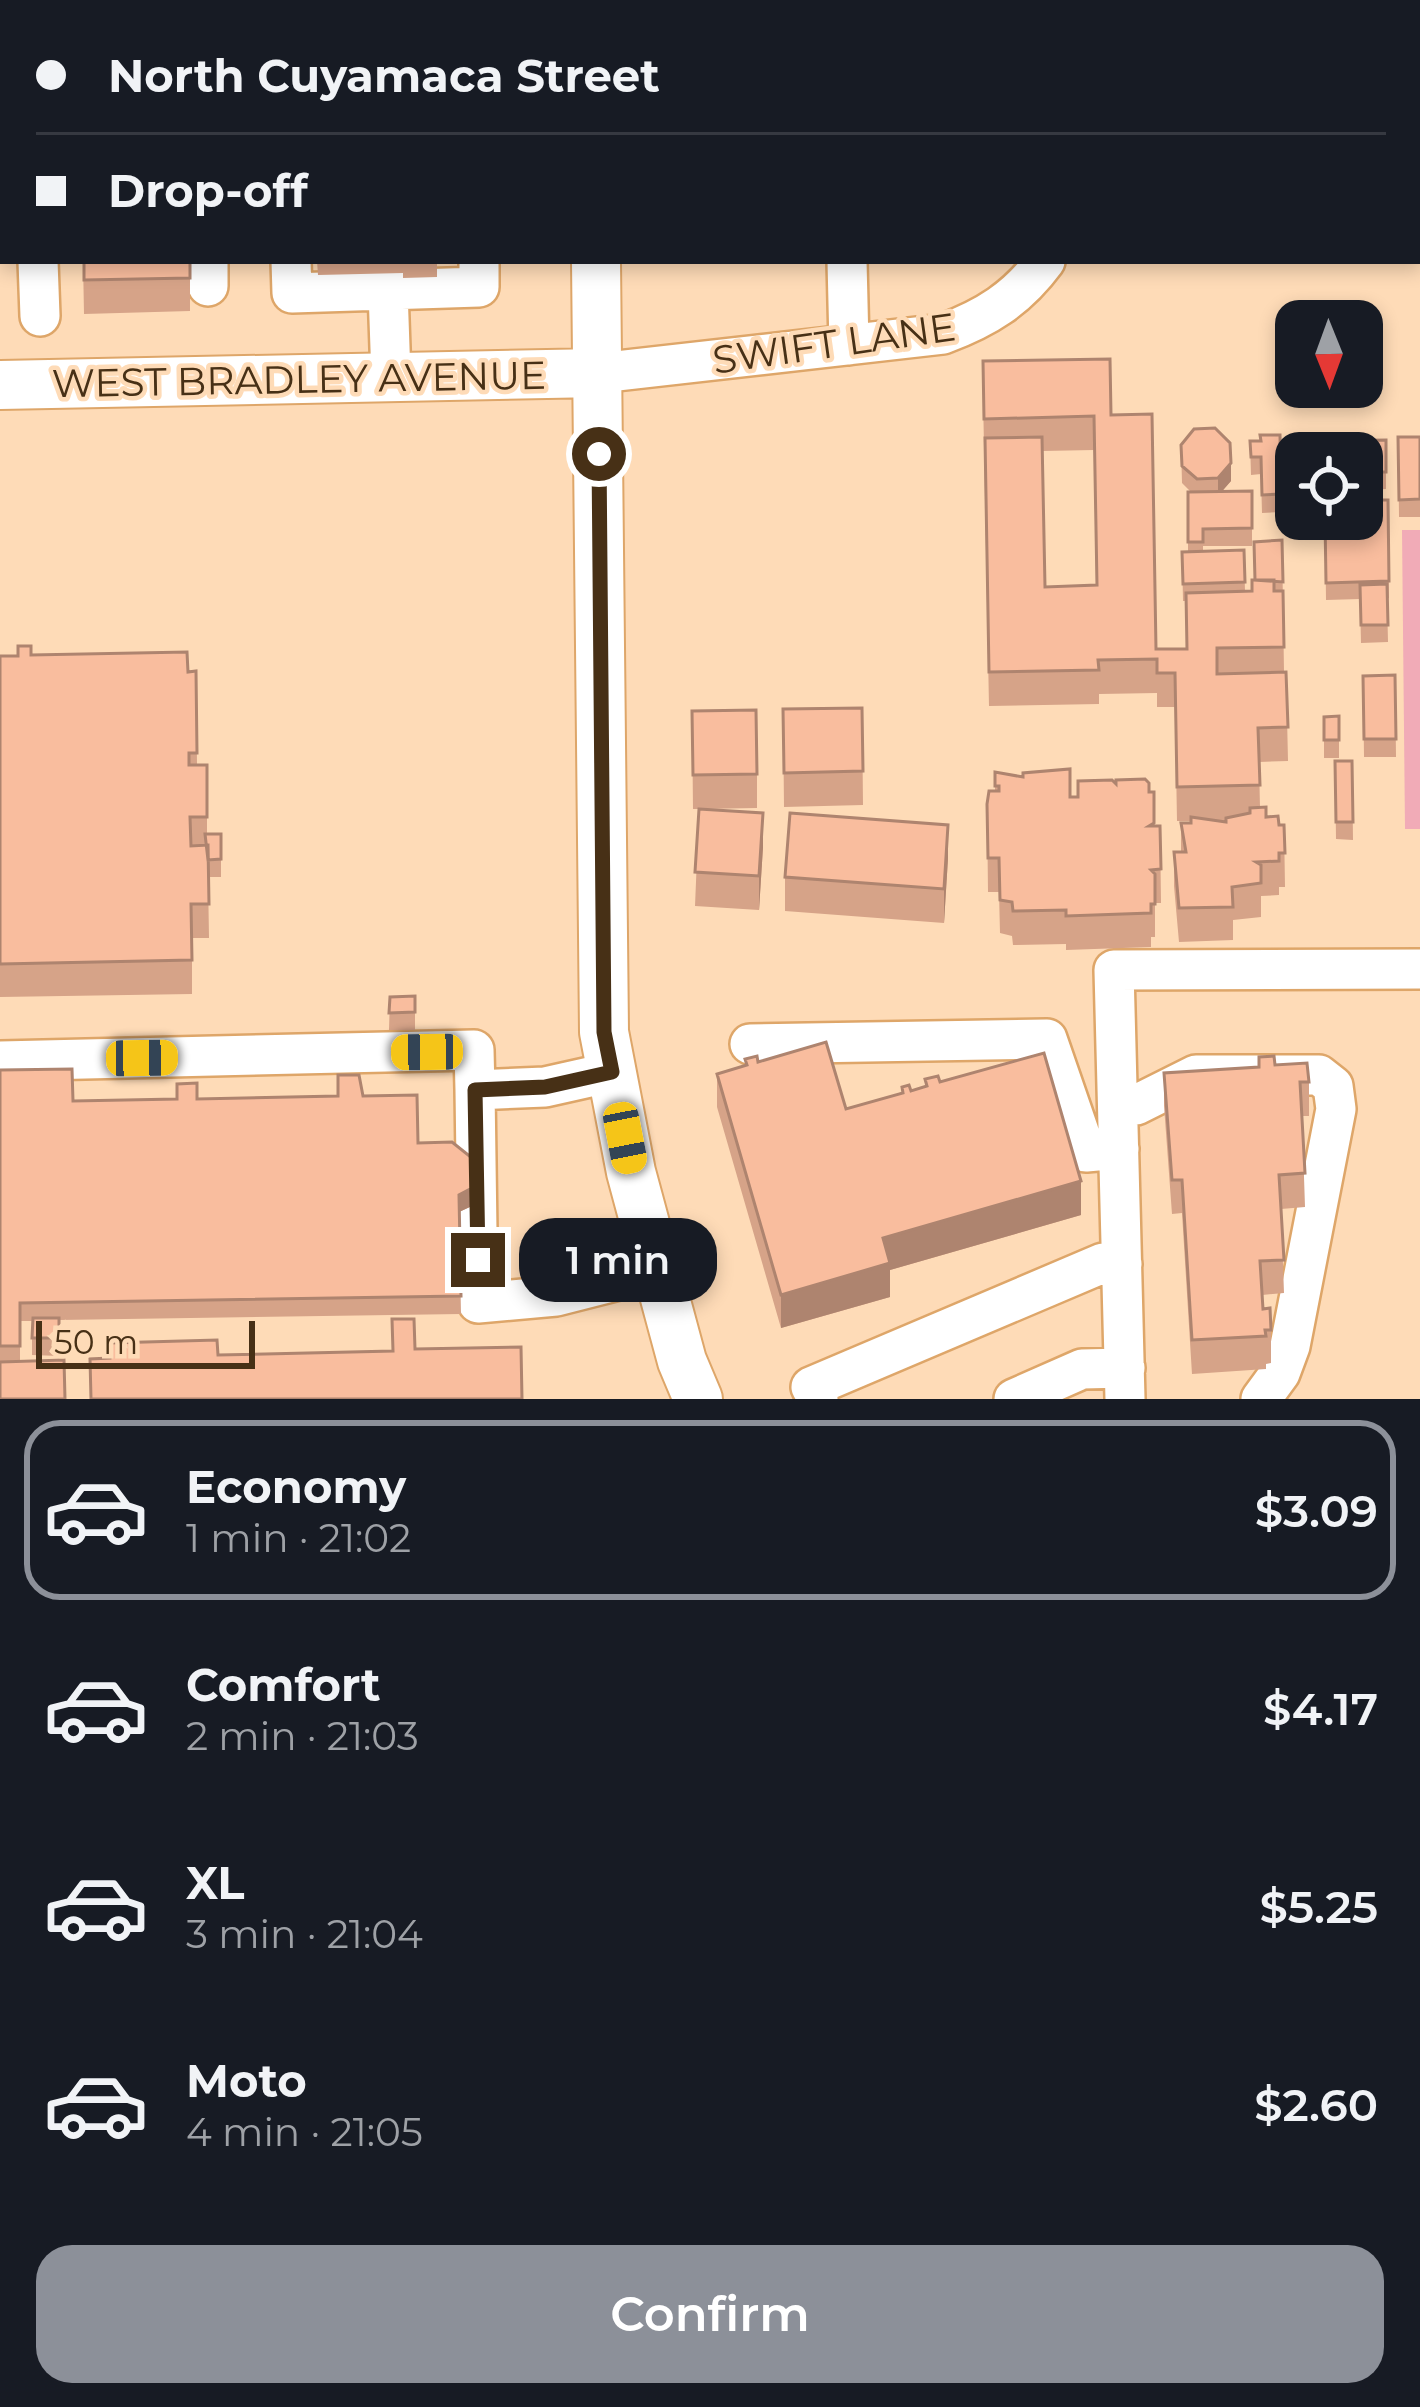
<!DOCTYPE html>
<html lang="en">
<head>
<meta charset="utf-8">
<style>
  body { margin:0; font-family:Montserrat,sans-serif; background:#242831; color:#f1f3f6; height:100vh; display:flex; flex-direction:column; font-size:45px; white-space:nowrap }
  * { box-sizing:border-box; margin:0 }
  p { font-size:39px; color:#9ea1a6 }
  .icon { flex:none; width:66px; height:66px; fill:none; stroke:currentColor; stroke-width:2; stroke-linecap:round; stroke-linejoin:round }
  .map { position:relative; height:1399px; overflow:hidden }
  .sheet { display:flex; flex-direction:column; background:#171b24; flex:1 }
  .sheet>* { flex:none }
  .top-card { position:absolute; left:0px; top:0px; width:1422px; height:264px; box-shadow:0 6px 18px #0003; display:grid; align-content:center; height:264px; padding:0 36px; background:#171b24 }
  .needle { width:78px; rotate:179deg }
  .tools { position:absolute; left:1275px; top:300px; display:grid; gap:24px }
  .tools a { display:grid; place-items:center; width:108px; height:108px; border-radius:24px; background:#171b24; box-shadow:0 6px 18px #0003; font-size:60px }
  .scale { position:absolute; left:36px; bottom:30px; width:219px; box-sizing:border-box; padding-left:12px; border:6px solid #473016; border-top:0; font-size:33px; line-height:42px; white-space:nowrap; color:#473016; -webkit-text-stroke:9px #fedbb7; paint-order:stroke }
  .end { position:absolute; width:54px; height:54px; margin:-27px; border:15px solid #473016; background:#fff; box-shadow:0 0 0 6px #fff }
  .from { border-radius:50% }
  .bubble { position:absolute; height:84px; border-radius:36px; background:#171b24; box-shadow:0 6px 18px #0003; font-size:39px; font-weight:600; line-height:84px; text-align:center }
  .car { position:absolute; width:36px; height:72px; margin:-36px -18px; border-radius:15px; box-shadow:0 0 9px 3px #0007; background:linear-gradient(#f5c518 24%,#345 0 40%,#f5c518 0 76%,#345 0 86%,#f5c518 0) }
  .top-card b { display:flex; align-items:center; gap:42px; height:114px; font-size:45px }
  .top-card b+b { border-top:3px solid #363941 }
  .top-card i { width:30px; height:30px; background:#f1f3f6 }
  ul { padding:21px 0 0; list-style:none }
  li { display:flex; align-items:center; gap:36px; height:180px; margin:0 24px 18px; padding:0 12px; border:6px solid transparent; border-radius:36px }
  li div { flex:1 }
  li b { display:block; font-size:45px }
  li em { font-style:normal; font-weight:600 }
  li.selected { border-color:#8c9099 }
  li>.icon { width:108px; height:108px; stroke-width:1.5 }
  .button { display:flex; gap:24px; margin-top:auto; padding:24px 36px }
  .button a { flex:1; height:138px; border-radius:36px; background:#8c9099; color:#fff; font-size:48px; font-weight:600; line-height:138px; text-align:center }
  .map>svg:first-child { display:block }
</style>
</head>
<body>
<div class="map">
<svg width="1420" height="1399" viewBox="0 0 1420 1399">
  <rect width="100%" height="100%" fill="#fedbb7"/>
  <path fill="#f1abb7" d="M1402,530H1420V829H1405Z"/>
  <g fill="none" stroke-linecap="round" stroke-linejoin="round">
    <g stroke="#dea669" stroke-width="44">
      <path id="minor" d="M205,0V3
        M287,0V3
        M477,0V3
        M1057,3V0
        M0,49H3
        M0,235H3
        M38,261L40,316
        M208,261V286
        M291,261L292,293L479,287V261
        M847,261L849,345
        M388,290L391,377
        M599,373L943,334C986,318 1017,299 1045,261
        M750,1044L1047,1039L1086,1152L1119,1149
        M0,1061L474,1050L475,1090
        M612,1072L545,1087L475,1090L478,1303L556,1296L658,1270
        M1118,1103L1136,1105L1196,1075H1319L1333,1086L1336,1109L1290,1346L1280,1373L1261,1399
        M818,1399L811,1387L1103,1263L1122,1264
        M1014,1399L1082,1369L1125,1368
        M1125,1399L1114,970L1420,969"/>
    </g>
    <g stroke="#dea669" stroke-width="52">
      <path id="major" d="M590,0V3
        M596,261L604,1032L631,1172L682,1361L698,1399
        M0,385L599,373"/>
    </g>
    <use href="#minor" stroke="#fff" stroke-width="39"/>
    <use href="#major" stroke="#fff" stroke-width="48"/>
  </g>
  <path fill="#d6a388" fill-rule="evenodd" d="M0,0H78V3H3V21H0Z
    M312,0H422V3H312Z
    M0,54H3V195H0Z
    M83,261H190V311L84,314Z
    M317,261H437V277L403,278V273L318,275Z
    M983,395L1111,415L1156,649H1186V601H1183L1182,552L1188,551V492H1191L1182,483L1181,445L1231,481L1222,491H1252V546H1203V551L1244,550L1245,592L1252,591L1254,580L1282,540L1284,672H1286L1288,761L1259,762L1260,808L1266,817L1279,825H1284L1285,887H1279V895L1261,896V917L1233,920V940L1179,942L1174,886V852H1181V823H1191V821H1177L1175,707H1157V693L1099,694V704L989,706ZM1094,450L1096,585L1045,587L1042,451Z
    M1280,435L1281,512L1262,513L1261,474L1251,475L1250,441H1261Z
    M1398,437H1420V517H1399Z
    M1386,440V489L1362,490V453Z
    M1388,500L1389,598L1387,599L1388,642L1361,643L1360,599L1326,600L1325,519Z
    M31,655L196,671L197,765H207V834H221V877H208L209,938H192V994L0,997V656Z
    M1395,675L1396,757H1364L1363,676Z
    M862,708L863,805L784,807L783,709Z
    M692,711L757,774V808L702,809L763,847L759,910L695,906L699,809H693Z
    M1339,716V758H1324V717Z
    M1335,761H1352L1353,840L1336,839Z
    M995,772L1070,797H1078L1116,784L1149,792L1154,826H1160L1161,903H1155V937H1151V947L1066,950V944L1013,945L1012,936L1000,933L999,892H988L987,804L995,791Z
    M948,858L944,923L785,911V877Z
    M415,996V1030H389L390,997Z
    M745,1059L758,1062L846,1109L902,1093V1087L911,1091L925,1087V1079L940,1082L1081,1215L890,1270V1297L781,1328L717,1107V1074L745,1065Z
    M1275,1065L1309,1082V1116H1302L1305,1207L1281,1209L1284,1293L1262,1295L1263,1309L1271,1330V1363L1266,1364V1369L1192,1374L1182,1213L1172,1214L1164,1106V1073Z
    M0,1070L73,1101L363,1096L418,1143L472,1206L459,1212L461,1314L59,1320V1356L32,1355V1321H20V1361L0,1399Z"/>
  <path fill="#ae846f" d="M1231,463V481L1218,496V478Z
    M763,813V847L759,910V876Z
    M948,825V858L944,923V889Z
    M1081,1181V1215L890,1270V1297L781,1328V1295L883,1238Z
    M472,1188V1206L459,1212V1195Z"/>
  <path fill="#f9bd9e" stroke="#ae846f" stroke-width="3" d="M0,54H3V161H0Z
    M84,261H190V278L84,280Z
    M1110,359L1111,415L1152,414L1156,649H1187L1186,593L1252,591V580H1274V591H1283L1284,647L1217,648V674L1286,672L1288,727L1258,728L1260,785L1177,787L1175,673H1157V659L1098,660L1099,670L989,672L985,438L1042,437L1045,587L1097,585L1094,416L984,419L983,361Z
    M1215,428L1230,443L1231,463L1218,478L1197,479L1182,466L1181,445L1194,429Z
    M1260,435H1280L1281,494L1262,495L1261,457H1251L1250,441H1261Z
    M1398,437H1420V499L1399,500Z
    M1386,440V472H1362V453H1323V441Z
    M1252,491V528L1203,529V542H1188V492Z
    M1362,500H1388L1389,581L1326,583L1325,519H1362Z
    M1282,540L1283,582L1255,580L1254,542Z
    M1244,550L1245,582L1183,584L1182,552Z
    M1387,584L1388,625H1361L1360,585Z
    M18,646H31V655L187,652L188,672L196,671L197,753H189V765H207V817H190L191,846L208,845L209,904H191L192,960L0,964V656H18Z
    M1395,675L1396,739H1364L1363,676Z
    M862,708L863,771L784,773L783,709Z
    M756,710L757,774L693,775L692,711Z
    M1339,716V740H1324V717Z
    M1335,761H1352L1353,822H1336Z
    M1070,769V797H1078V781L1112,780L1116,784V780L1145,779L1149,783V792H1154V823L1149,826H1160L1161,869L1151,870L1155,874V904H1151V913L1066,916V910L1013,911L1012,902L1000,900L999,858H988L987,804L989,791H999V786H995V772L1023,777V773Z
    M1266,807V817L1278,816L1279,825H1284L1285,853H1279V861L1256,862L1261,865V883L1232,887L1233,907L1179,908L1174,852H1186L1181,823H1191V817L1226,822V818L1250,813V808Z
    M699,809L763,813L759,876L695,872Z
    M790,813L948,825L944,889L785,877Z
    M205,834H221V859L208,860Z
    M415,996V1012L389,1013L390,997Z
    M826,1042L846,1109L903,1093L902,1087L909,1085L911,1091L927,1086L925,1079L938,1076L940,1082L1044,1053L1081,1181L883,1238L890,1263L781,1295L717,1074L747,1065L745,1059L757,1056L758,1062Z
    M1274,1056L1275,1065L1307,1063L1309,1082H1300L1305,1173L1279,1175L1284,1260L1260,1261L1263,1309L1270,1308L1271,1330H1265L1266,1336L1192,1340L1182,1180H1172L1164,1073L1259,1067V1057Z
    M72,1069L73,1101L177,1099V1084L197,1083V1099L338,1096V1075H359L363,1096L417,1095L418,1143L452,1142L472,1158V1188L459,1195L461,1296L20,1303V1346H0V1070Z
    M33,1318H59V1338H32Z
    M392,1319H414L415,1349L521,1347L522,1399H91L90,1359L110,1358V1343L217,1340L218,1355L393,1351Z
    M64,1360L65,1399H0V1362Z"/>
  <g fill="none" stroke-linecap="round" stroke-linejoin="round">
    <path stroke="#473016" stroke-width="15" d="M478,1260L475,1090L545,1087L612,1072L604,1032L599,454"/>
  </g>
  <g text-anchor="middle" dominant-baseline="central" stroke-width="9" stroke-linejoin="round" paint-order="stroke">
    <g font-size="39" fill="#473016" stroke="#fedbb7">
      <text transform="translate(834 343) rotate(-8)">SWIFT LANE</text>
      <text transform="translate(299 379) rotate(-1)">WEST BRADLEY AVENUE</text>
    </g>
  </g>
</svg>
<div class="tools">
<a><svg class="needle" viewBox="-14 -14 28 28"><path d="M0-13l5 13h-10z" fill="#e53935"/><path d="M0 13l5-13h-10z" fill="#9ea1a6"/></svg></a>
<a><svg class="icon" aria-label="locate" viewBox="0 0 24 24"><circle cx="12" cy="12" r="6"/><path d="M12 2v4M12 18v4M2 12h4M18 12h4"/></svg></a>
</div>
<div class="scale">50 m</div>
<i class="end from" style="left:599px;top:454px"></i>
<i class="end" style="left:478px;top:1260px"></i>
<div class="bubble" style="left:519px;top:1218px;width:198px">1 min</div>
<i class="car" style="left:427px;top:1052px;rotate:269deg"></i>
<i class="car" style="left:142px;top:1058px;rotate:89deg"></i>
<i class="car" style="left:625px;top:1138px;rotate:169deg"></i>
<div class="top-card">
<b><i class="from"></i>North Cuyamaca Street</b>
<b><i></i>Drop-off</b>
</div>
</div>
<section class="sheet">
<ul>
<li class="selected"><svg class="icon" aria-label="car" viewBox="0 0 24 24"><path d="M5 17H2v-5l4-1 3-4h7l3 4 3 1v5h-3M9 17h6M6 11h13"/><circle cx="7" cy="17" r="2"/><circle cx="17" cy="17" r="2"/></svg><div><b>Economy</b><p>1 min · 21:02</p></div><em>$3.09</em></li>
<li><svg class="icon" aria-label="car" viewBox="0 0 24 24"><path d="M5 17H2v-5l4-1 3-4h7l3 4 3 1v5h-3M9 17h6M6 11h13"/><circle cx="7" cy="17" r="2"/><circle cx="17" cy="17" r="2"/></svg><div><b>Comfort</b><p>2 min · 21:03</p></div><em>$4.17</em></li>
<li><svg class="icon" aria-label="car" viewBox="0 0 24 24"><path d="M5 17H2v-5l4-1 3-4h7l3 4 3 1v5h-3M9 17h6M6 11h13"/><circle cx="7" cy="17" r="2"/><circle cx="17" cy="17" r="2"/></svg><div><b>XL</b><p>3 min · 21:04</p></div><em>$5.25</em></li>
<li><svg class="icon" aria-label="car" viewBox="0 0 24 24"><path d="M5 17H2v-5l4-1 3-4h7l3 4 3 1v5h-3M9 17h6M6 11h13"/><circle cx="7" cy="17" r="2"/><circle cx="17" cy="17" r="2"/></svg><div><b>Moto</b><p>4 min · 21:05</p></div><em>$2.60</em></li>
</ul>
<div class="button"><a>Confirm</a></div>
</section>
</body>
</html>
